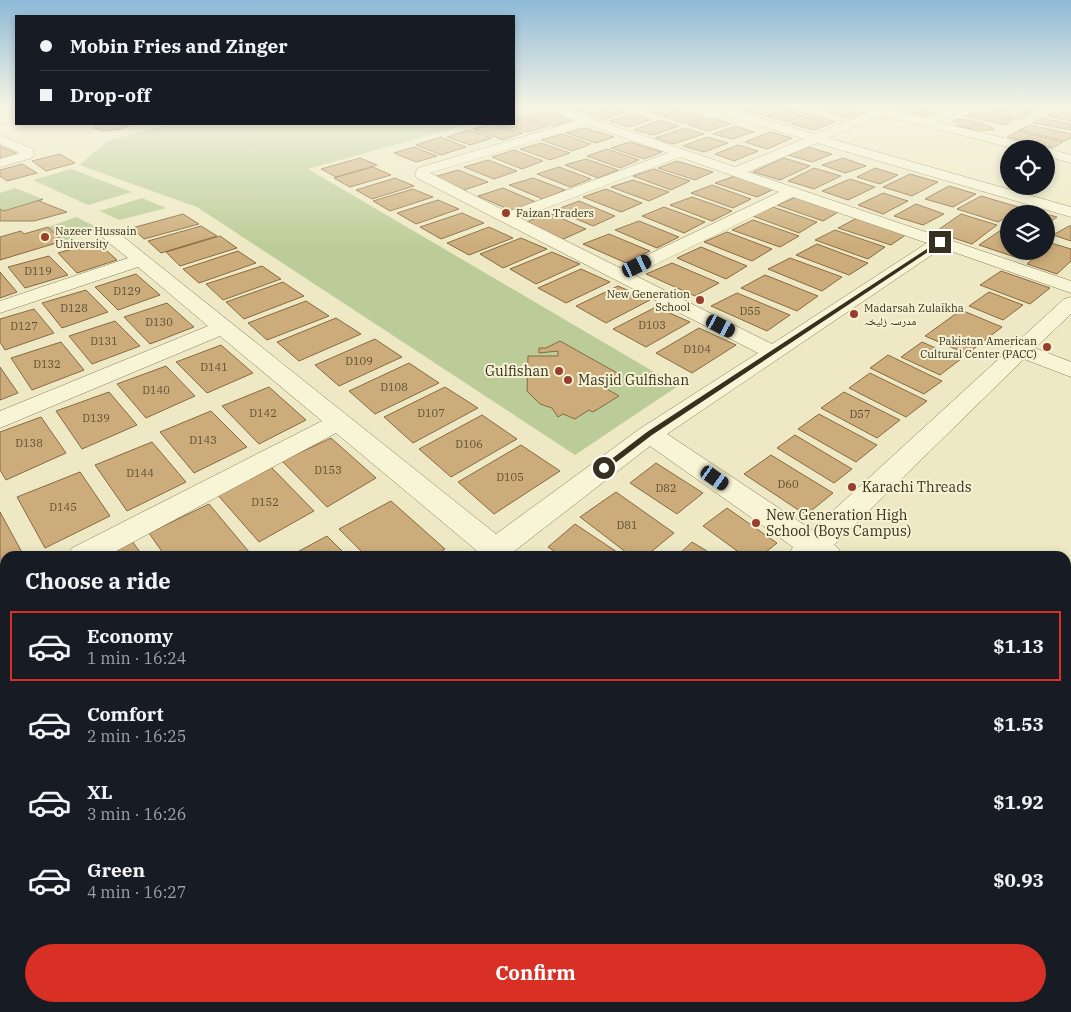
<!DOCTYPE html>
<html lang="en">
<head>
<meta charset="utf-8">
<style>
  body { margin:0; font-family:"IBM Plex Serif","Noto Naskh Arabic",serif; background:#242831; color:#f1f3f6; height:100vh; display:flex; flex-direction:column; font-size:19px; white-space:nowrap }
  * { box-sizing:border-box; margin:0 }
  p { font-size:16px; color:#9ea1a6 }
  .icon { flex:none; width:28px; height:28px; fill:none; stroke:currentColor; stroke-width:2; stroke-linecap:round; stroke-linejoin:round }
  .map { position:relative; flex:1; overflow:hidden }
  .drawer { position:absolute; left:0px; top:551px; width:1071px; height:461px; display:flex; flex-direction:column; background:#171b24; border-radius:15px 15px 0 0; box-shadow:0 2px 8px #0003 }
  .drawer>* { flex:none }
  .banner { position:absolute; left:15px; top:15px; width:500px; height:110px; border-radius:0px; box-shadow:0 2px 8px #0003; display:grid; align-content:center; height:110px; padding:0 25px; background:#171b24 }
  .tools { position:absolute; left:1000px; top:140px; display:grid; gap:10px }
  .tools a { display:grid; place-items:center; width:55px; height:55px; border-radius:50%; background:#171b24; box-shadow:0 2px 8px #0003; font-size:25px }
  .end { position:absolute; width:22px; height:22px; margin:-11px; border:6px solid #38301e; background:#fff; box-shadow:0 0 0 2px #fff }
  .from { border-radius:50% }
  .car { position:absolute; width:15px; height:30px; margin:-15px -8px; border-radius:6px; box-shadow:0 0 4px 1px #0007; background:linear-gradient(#222 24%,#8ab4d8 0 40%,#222 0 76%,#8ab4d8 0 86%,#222 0) }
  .banner b { display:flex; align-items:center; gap:18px; height:48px; font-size:19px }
  .banner b+b { border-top:1px solid #363941 }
  .banner i { width:12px; height:12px; background:#f1f3f6 }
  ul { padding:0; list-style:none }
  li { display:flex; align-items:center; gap:15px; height:70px; margin:0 10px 8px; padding:0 15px; border:2px solid transparent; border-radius:0px }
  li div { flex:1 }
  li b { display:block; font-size:19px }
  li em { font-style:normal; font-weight:800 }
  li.current { border-color:#d93025 }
  li>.icon { width:45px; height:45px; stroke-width:1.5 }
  h2 { padding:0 25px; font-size:22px; line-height:60px }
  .action { display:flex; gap:10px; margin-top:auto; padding:10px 25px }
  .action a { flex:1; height:58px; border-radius:30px; background:#d93025; color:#fff; font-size:20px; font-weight:800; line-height:58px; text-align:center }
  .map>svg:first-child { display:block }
</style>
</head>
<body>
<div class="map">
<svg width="1071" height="1012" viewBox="0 0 1071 1012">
  <rect width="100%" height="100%" fill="#eee9c4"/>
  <path fill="#bccc98" d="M168,124H470L308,169L678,386L575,455L197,207L79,165L108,141Z
    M71,169L132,192L88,205L33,180Z
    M15,188L43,199L4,211L0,209V193Z
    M142,198L166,208L119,220L100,211Z
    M76,217L101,229L63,241L48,227Z"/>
  <path fill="#ccac7a" stroke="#876a41" d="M577,105H602L581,112L568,108Z
    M657,105H664L681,110L663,116L643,109Z
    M752,105H772L781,108L760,115L739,110Z
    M805,105H842L825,111Z
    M850,105L871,111L852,119L829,113Z
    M907,105L934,112L923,116L881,106Z
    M999,105H1031L1042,108L1031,112Z
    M612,107L628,112L604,119L588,113Z
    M788,108L809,114L787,122L766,116Z
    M1000,108L1031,114L1020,120L988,113Z
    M545,111L572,120L554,126L526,117Z
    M1056,111L1071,114V121L1047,116Z
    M685,112L705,118L685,124L664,117Z
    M973,112L1013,120L1006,125L965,116Z
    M633,114L651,120L629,127L610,121Z
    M814,115L835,122L814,130L791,124Z
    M520,117L548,126L528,132L502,124H514V119Z
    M712,118L731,124L708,131L688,125Z
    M1041,118L1071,124V130L1033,123Z
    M956,119L967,120L988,125L994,130H976L958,126L953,121Z
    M660,120L679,126L653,135L634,130Z
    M96,124H133L120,129L103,131L94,128Z
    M492,124H495L523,133L503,140L473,129Z
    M1030,125L1071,134V138L1065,141L1019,130Z
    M735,126L754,132L732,139L713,134Z
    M585,128L614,137L596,143L566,133Z
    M685,128L704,134L673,144L655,138Z
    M469,130L492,138L470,145L447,137Z
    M1018,131L1063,142L1052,148L1007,137Z
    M770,132L792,138L767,149L745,142Z
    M562,134L591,144L572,151L542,140Z
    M441,137L466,147L441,155L416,145Z
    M707,137L728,143L704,152L683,146Z
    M630,142L662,152L644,159L611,148Z
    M541,143L570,153L550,160L520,149Z
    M738,145L758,151L734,161L715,154Z
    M0,146L18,154L0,159Z
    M414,147L437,156L416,162L394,153Z
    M808,147L832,154L812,162L788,155Z
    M607,149L639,160L620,168L587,156Z
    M514,150L543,161L522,169L492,157Z
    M60,154L75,163L46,171L32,161Z
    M360,158L377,165L336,177L321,169Z
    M784,158L810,166L780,180L753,172Z
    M843,158L866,166L845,173L822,165Z
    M586,159L618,170L598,178L565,165Z
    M488,160L517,171L494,179L464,167Z
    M677,161L713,172L695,180L658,168Z
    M22,164L37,173L7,181L0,176V170Z
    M373,167L391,175L350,187L334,178Z
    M559,167L591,179L570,187L537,174Z
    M814,168L841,176L814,189L788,181Z
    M875,168L898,175L880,184L857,177Z
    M654,169L690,181L671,190L633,176Z
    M458,170L488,182L464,190L434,177Z
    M910,174L938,182L912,196L883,187Z
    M735,176L774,189L757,197L715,183Z
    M395,178L414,186L372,199L356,190Z
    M533,178L565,190L543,199L509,185Z
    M850,179L875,187L848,200L822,191Z
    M633,180L669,192L649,201L611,187Z
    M712,185L751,199L733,208L691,193Z
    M949,186L976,194L953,207L925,199Z
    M503,188L536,202L512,211L478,196Z
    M413,189L433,197L390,211L373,201Z
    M606,189L642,203L621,212L583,197Z
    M883,193L908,201L883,214L858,205Z
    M981,196L1022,208L1009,214V216L998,222L957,209Z
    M692,197L732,211L712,221L670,205Z
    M796,197L840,211L823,221L777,205Z
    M43,199L39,201L67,212L34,221H0V209L4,211Z
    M438,200L459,209L416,224L397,213Z
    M579,201L615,216L593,226L555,210Z
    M916,204L944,214L923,225L894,216Z
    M664,207L705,222L684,233L642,216Z
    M773,207L817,222L799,233L753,216Z
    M462,213L484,223L441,239L420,227Z
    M549,213L586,229L561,240L524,223Z
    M183,214L199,224L144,239L132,228Z
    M961,214L997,225L972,244L935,232Z
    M1046,214L1057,217L1046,225Z
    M857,218L907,234L891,245L838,228Z
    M753,220L799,236L780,247L732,230Z
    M639,221L679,237L657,248L615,230Z
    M201,226L217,236L161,253L148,241Z
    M1069,226H1071V241L1053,235Z
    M48,227L63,241L0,260V237L21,231L24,234Z
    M489,227L513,238L469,255L447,243Z
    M1004,228L1009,229V251H1031L1021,259L979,245Z
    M835,230L885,247L868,259L815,240Z
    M727,232L772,249L752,261L704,242Z
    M609,234L650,251L626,263L583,244Z
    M220,236L237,248L180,266L166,252Z
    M521,238L547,249L503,268L480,254Z
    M97,242L117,260L77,273L58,253Z
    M1051,243L1071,249V261L1057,274L1027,264L1042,251H1046V247Z
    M817,244L868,263L849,275L796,255Z
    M701,247L747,266L726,279L677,258Z
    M238,251L256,263L199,283L183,269Z
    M552,252L580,264L536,284L510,269Z
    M49,256L68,275L25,288L8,267Z
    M790,258L842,277L822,291L768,269Z
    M672,263L719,283L695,296L646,274Z
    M262,266L281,279L223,300L206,284Z
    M581,269L610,282L566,303L538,288Z
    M1001,271L1050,288L1030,304L980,285Z
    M0,272L17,292L0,298Z
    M136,274L160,295L118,310L95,287Z
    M765,275L818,296L797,311L741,288Z
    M283,282L304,296L244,319L226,302Z
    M618,286L650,300L606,323L576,306Z
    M86,290L108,312L62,328L42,303Z
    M989,292L1023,305L1003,320L969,306Z
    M737,293L790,315L767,331L711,306Z
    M306,301L329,316L267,340L248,323Z
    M167,303L194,327L150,344L124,317Z
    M656,307L690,322L646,347L613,329Z
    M34,309L54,333L5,350L0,342V319Z
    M961,310L1002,327L967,354L925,336Z
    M336,318L361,334L299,361L277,342Z
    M115,321L140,346L92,364L69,336Z
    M699,328L736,345L692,373L656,353Z
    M375,339L402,357L339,386L315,365Z
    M560,341L619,374L600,385L619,396L593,412L589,410L575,419L563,414L558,417L552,408L540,404L527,391L528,356H558V351L539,353V348H546Z
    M61,342L84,370L32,390L11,358Z
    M922,342L961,359L940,375L901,357Z
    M221,345L253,373L207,393L176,362Z
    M888,355L942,381L924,394L870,368Z
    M409,363L439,383L375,414L349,391Z
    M166,366L195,396L146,418L117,384Z
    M0,367L18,393L0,400Z
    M870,373L927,401L906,417L849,388Z
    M269,387L306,420L259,444L222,406Z
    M445,387L478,408L413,443L384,417Z
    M109,392L137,425L82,449L56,411Z
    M844,392L900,420L877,438L821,408Z
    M211,411L247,447L194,473L160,432Z
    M819,414L877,445L856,462L798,429Z
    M482,415L517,439L451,477L419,449Z
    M41,417L66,453L6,480L0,470V432Z
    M795,435L852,469L834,483L777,448Z
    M331,438L376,478L327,507L282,461Z
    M152,442L186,482L127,511L95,465Z
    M521,445L560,471L494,514L458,482Z
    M771,455L833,493L806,515L744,474Z
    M656,463L703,493L677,514L630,483Z
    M271,467L314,511L259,542L216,493Z
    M80,472L110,516L45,548L17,497Z
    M616,492L674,533L646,556H631L580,517Z
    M391,501L445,549L435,556H366L339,529Z
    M209,504L250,553L245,556H165L149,533Z
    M727,508L777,543L761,556H744L703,526Z
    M0,512L24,556H5V571L0,573Z
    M575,524L623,556H561L548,547Z
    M327,536L347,556H290Z
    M132,541L143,556H100Z
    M692,542L715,556H677Z
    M5,608V695L0,698V611Z
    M0,823L5,836V852L0,856Z
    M5,961V1008H106L108,1012H0V965Z
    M162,1008H246L248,1012H157Z
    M271,1008H312L308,1012H273Z"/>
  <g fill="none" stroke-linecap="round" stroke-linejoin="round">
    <g stroke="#887c5b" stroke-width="1">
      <path id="minor" d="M535,105H552L735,167L804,139L697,107L696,105H714L815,134L870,112L853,107L852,105H872L924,118L956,105H971L937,122L1037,146L1038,149H1016L882,115L828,138L1071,207V217L817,143L748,172L1071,281V293L942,248L667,434L812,530L1064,299L1071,297V314L1035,348L1071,362V377L1024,359L834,545L838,548L843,556H788L793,547L650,446L508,556H472L476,550L336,433L107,556H67L72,548L322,421L220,336L0,428V411L208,326L138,267L0,313V301L128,258L104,239L102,235L104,231H116L496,534L641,428L758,353L417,178L415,175L417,169L421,167L576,121ZM588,125L668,153L507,212L430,173ZM680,157L779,192L620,268L520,218ZM793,197L927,243L772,344L634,275Z
        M16,113V120L0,124V116Z
        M0,135L33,149L34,155L32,158L0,167V159L20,153L0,144Z
        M1046,148L1071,155V163L1046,156V149H1043Z
        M5,584V610L0,612V586Z
        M1071,634V669L1066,671V636Z
        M1066,706L1071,708V744L1066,742Z
        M5,902V948L0,950V904Z
        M376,1008H426L424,1012H374Z
        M895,1008H943L941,1012H893Z"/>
    </g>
    <g stroke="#56492f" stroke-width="1">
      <path id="highway" d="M1071,794V846L1066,848V796Z
        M984,1008H1032L1030,1012H982Z"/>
    </g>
    <use href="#minor" fill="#f8f5d7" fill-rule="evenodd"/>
    <use href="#highway" fill="#dcbb56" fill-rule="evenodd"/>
  </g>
  <linearGradient id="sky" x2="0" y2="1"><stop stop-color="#8db9d7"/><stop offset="0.43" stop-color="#f7f5e4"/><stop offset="1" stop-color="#f7f5e4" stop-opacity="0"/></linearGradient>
  <rect width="1071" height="247" fill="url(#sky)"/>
  <path fill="#38301e" d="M939,241L943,242L652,435L606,470H601V467L647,432Z"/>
  <g fill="#973f2b" stroke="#f5f2d4" stroke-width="2">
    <circle cx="506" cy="213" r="5"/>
    <circle cx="45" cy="237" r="5"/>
    <circle cx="700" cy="300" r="5"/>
    <circle cx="854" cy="314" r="5"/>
    <circle cx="1047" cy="347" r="5"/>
    <circle cx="559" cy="371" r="5"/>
    <circle cx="568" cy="380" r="5"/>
    <circle cx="852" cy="487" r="5"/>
    <circle cx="756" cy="523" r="5"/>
  </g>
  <g text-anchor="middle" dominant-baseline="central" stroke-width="4" stroke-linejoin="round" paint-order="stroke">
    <g font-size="11" fill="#38301e" stroke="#f5f2d4" text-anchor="start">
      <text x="516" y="213">Faizan Traders</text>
      <text x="55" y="231">Nazeer Hussain<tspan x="55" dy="13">University</tspan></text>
      <text x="690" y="294" text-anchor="end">New Generation<tspan x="690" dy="13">School</tspan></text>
      <text x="864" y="308">Madarsah Zulaikha<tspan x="864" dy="13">مدرسہ زلیخہ</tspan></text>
      <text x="1037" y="341" text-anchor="end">Pakistan American<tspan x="1037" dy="13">Cultural Center (PACC)</tspan></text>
    </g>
    <g font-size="11" fill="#5d4f35">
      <text x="38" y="271">D119</text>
      <text x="127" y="291">D129</text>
      <text x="74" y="308">D128</text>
      <text x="750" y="311">D55</text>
      <text x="159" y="322">D130</text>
      <text x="652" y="325">D103</text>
      <text x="24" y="326">D127</text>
      <text x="104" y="341">D131</text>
      <text x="697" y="349">D104</text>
      <text x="359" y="361">D109</text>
      <text x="47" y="364">D132</text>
      <text x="214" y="367">D141</text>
      <text x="394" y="387">D108</text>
      <text x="156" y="390">D140</text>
      <text x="263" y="413">D142</text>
      <text x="431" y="413">D107</text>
      <text x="860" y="414">D57</text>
      <text x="96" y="418">D139</text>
      <text x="203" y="440">D143</text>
      <text x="29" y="443">D138</text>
      <text x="469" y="444">D106</text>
      <text x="328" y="470">D153</text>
      <text x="140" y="473">D144</text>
      <text x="510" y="477">D105</text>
      <text x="788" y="484">D60</text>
      <text x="666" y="488">D82</text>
      <text x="265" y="502">D152</text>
      <text x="63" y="507">D145</text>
      <text x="627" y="525">D81</text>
    </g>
    <g font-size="14" fill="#38301e" stroke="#f5f2d4" text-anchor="start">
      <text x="549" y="371" text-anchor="end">Gulfishan</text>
      <text x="578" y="380">Masjid Gulfishan</text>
      <text x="862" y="487">Karachi Threads</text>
      <text x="766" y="515">New Generation High<tspan x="766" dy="16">School (Boys Campus)</tspan></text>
    </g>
  </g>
</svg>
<div class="tools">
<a><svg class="icon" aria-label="locate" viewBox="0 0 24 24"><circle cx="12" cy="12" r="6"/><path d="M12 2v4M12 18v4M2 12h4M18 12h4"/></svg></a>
<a><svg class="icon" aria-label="layers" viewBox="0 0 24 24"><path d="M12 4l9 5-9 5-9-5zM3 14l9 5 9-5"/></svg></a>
</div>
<i class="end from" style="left:604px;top:468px"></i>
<i class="end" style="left:940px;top:242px"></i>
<i class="car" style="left:637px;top:266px;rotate:64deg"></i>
<i class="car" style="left:721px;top:326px;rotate:117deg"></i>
<i class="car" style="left:715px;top:478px;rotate:125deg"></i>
<div class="banner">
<b><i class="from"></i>Mobin Fries and Zinger</b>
<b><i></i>Drop-off</b>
</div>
<section class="drawer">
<h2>Choose a ride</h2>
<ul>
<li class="current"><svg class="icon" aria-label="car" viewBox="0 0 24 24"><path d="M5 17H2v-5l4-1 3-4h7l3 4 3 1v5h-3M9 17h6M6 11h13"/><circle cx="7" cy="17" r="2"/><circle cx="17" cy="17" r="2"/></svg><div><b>Economy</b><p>1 min · 16:24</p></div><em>$1.13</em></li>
<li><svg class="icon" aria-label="car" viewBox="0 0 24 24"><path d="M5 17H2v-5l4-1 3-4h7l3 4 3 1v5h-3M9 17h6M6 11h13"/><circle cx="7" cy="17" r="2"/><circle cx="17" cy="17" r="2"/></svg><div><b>Comfort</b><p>2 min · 16:25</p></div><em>$1.53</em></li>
<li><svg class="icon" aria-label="car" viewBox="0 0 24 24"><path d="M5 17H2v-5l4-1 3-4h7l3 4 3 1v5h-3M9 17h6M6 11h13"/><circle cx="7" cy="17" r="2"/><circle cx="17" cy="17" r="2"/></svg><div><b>XL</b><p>3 min · 16:26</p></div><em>$1.92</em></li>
<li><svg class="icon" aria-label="car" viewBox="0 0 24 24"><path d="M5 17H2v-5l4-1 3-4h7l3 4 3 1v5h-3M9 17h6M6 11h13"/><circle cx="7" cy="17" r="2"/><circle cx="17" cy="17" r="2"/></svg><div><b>Green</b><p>4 min · 16:27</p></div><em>$0.93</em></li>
</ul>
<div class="action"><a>Confirm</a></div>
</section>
</div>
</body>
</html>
